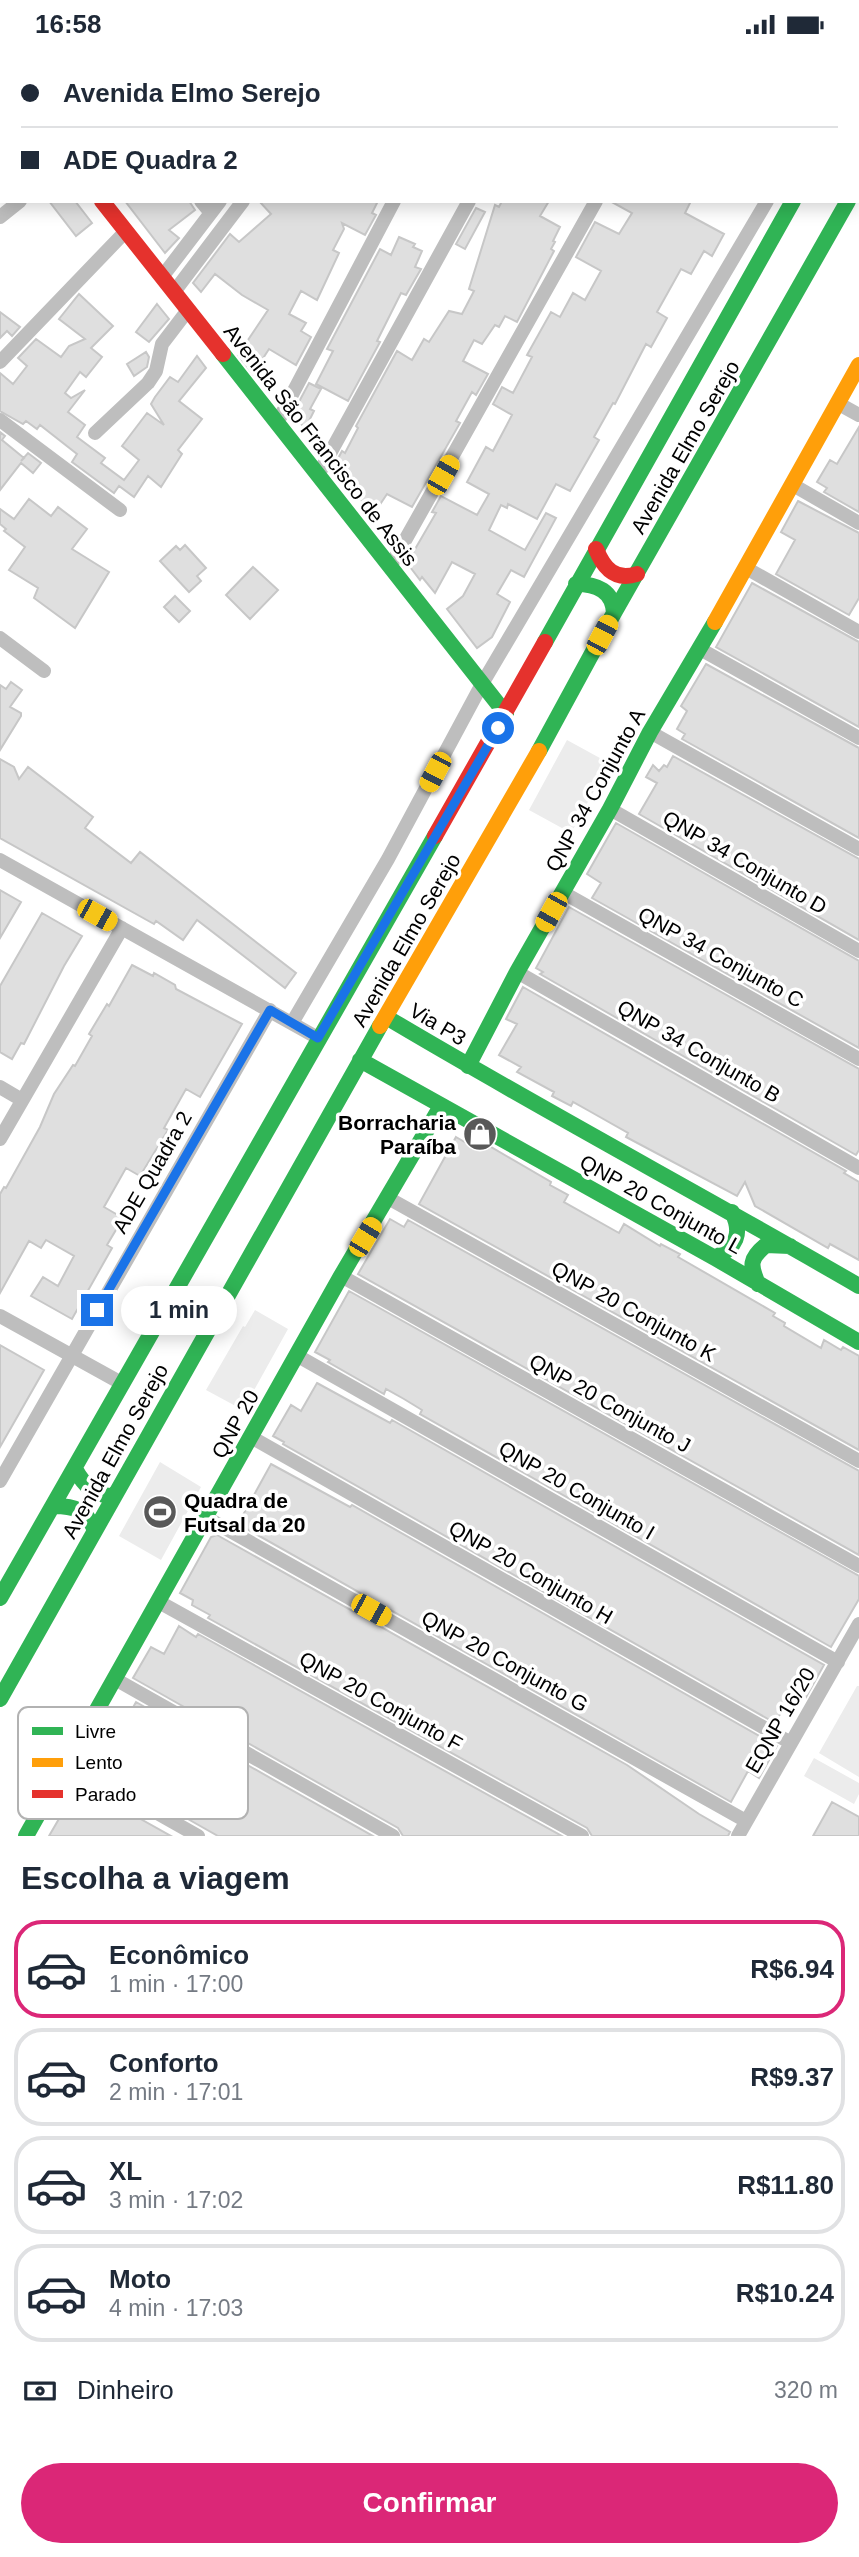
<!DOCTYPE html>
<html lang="pt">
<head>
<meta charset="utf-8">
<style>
  body { margin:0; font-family:Arial,sans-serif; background:#f6f6f7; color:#1f2937; height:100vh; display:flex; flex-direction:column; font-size:26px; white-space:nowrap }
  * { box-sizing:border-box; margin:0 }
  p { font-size:23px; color:#747a83 }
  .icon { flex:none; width:38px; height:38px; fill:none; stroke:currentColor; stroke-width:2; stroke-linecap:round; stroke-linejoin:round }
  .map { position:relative; height:1787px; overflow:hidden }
  .side { display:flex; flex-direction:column; background:#fff; flex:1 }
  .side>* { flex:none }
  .guide { position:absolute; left:0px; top:0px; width:859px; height:154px; box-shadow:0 4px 18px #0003; display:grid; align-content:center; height:154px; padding:0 21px; background:#fff }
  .end { position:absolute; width:32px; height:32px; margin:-16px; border:9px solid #1a73e8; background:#fff; box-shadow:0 0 0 4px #fff }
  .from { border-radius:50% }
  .bubble { position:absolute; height:49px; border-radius:24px; background:#fff; box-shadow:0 4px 18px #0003; font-size:23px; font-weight:600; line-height:49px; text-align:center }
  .car { position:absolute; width:21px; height:42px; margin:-21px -10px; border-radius:9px; box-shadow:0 0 5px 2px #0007; background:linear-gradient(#f5c518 24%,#345 0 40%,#f5c518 0 76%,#345 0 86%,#f5c518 0) }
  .guide b { display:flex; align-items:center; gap:24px; height:66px; font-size:26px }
  .guide b+b { border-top:2px solid #e0e1e3 }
  .guide i { width:18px; height:18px; background:#1f2937 }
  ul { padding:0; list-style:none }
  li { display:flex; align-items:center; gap:21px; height:98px; margin:0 14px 10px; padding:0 7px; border:4px solid #e0e1e3; border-radius:28px }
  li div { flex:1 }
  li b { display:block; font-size:26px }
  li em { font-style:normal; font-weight:600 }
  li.on { border-color:#db2777 }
  li>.icon { width:63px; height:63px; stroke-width:1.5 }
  h2 { padding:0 21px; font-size:32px; line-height:84px }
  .pay { display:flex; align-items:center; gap:18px; height:77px; padding:0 21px; font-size:26px }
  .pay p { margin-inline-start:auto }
  .cta { display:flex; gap:14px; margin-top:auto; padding:14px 21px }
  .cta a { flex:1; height:80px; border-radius:42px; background:#db2777; color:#fff; font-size:28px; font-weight:600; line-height:80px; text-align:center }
  .status { display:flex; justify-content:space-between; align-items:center; height:49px; padding:0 35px; background:#fff; direction:ltr }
  .status svg { height:19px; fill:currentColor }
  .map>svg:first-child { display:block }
</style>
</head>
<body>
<div class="status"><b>16:58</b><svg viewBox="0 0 49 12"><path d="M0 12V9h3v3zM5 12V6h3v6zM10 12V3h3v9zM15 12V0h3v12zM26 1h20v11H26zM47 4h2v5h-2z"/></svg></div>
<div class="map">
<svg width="859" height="1787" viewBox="0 0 859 1787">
  <rect width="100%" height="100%" fill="#fff"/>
  <path fill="#ececec" d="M567,691L609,714L571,784L529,761Z
    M255,1261L288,1280L243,1361L206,1341L243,1277L245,1278Z
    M160,1413L201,1438L161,1511L119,1487Z
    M857,1637H859V1728L819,1704Z
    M814,1709L859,1734V1745L854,1755L804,1727Z"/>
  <path fill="#dfdfdf" stroke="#c7c7c7" stroke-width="2" d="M49,152H75L92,174L76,187Z
    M125,152H189L195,161L169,181L179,189L165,204Z
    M259,152H378L372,164L376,166L365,186L342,174L344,180L333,201L339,204L317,251L301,242L289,265L306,274L301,282L311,288L296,316L269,300L253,325L238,306L268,261L242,246L215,225L201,243L193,234L230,185L239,193L271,165Z
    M502,152H549L540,167L560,178L553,192L555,193L551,200L554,202L517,273L505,267L499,278L495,276L482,295L474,291L463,312L488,325L476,346L472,343L456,372L460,374L412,458L387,445L373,466L334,417L342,402L345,404L358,379L356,377L397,302L412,311L424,290L429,293L449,262L462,265L474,242L469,240L495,156L499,158Z
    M610,152H691L685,164L724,185L712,207L704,202L691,225L681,220L657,263L667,269L651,298L646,295L615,355L613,354L594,388L599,391L570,442L556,435L537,470L508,455L507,459L501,456L489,481L525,501L546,464L556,469L524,528L511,521L497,545L510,553L492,588L477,599L447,560L463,547L475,525L452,513L435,544L422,528L420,531L407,514L436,464L432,463L441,447L477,466L489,445L467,433L486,398L493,402L512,366L493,355L502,338L513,344L532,308L527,306L551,263L560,268L573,244L585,251L601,222L576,208L595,173L619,185L632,164Z
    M476,159L485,163L465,200L456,195Z
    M399,188L415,195L413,198L422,202L415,218L421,220L406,246L401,244L377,292L380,293L348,352L316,335L333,302L327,300L380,200L391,206Z
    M79,245L113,277L91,299L102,308L86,328L80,323L65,344L71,349L85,341L68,363L85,376L77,388L105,409L101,414L124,431L139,411L122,397L147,364L164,376L151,355L155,348L170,328L178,333L197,307L206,319L179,352L202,370L178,401L182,405L161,438L148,427L134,448L119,437L114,444L72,413L77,405L40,376L37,380L26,372L23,375L0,362V324L13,335L27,317L18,309L36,290L61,308L69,297L85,290L59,270Z
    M157,255L169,270L149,293L136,283Z
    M0,263L20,278L12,287L7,282L0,289Z
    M146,303L149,308L147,318L134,327L127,315Z
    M309,334L321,340L310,360L314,362L305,380L293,364Z
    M859,378V463L824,443L827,439L817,433L830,411L837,415Z
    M0,383L5,387L2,391L24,409L21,412L28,404L41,414L33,424L21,414L0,441Z
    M29,450L51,467L58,458L87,480L72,500L109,523L75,579L34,549L38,539L9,521L25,498L4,482L6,480L0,475V460L14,470Z
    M798,452L859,484V549L849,566L776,525L795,491L781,483Z
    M185,496L206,519L197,527L201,532L189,543L160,512L176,497L180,501Z
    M253,518L278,541L250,570L226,546Z
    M752,534L859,593V678L716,598Z
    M175,547L190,562L179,573L164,558Z
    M706,615L859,699V789L682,690L685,685L677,680L687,662L681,657Z
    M11,633L22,641L10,658L21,664V667L0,701V636L6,640Z
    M673,707L859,810V891L639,765L657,734L646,728L653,716L659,722L664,716L667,718Z
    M0,710L14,718L19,730L28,718L93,768L85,779L131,814L140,803L296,924L285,939L197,871L183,891L156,872L154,875L0,789Z
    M616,774L859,912V999L592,849L601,834L587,825Z
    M0,841L21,853L0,889Z
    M569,858L859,1020V1101L856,1106L540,925L543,923L536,919Z
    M42,864L82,887L64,917L24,995L21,994L12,1010L0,1003V937Z
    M132,916L153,927L154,924L175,936L176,940L242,975L200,1048L186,1040L164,1079L168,1081L140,1127L126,1119L104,1158L123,1169L107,1196L112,1199L72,1270L31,1247L43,1228L58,1237L74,1207L46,1191L41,1199L29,1192L0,1244V1145L4,1138L6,1139L40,1078L54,1045L73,1016L75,1017L92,987L89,985L107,955L109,957Z
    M523,938L846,1122L844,1124L859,1133V1211L830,1195L828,1199L755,1157L745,1133L737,1147L626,1088L628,1084L591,1063L573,1053L571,1057L552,1047L554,1043L517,1023L521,1018L499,1006L517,975L506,970Z
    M456,1088L475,1099L479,1091L551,1133L550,1136L568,1146L564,1153L619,1184L624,1175L660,1197L661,1195L680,1205L678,1208L775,1264L773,1267L785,1274L784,1277L821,1299L824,1291L841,1301L843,1298L859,1307V1401L419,1155Z
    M390,1170L404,1178L408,1171L859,1422V1506L358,1225Z
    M349,1242L859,1527V1550L831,1598L420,1365L422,1361L404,1350L386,1340L384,1345L328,1313L330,1311L315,1303Z
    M0,1296L44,1321L0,1398Z
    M317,1334L390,1374L392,1371L824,1616L806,1648L801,1645L797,1651L790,1648L775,1674L283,1395L284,1393L273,1387L291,1356L301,1362Z
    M271,1415L350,1458L352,1456L777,1697L759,1729L748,1722L731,1753L238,1475Z
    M217,1486L627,1716L699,1765L730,1783L728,1787H592L587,1779L208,1569L210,1566L192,1556L193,1551L180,1544L211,1488Z
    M179,1577L196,1588L198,1585L562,1787H403L398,1779L133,1629L151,1598L164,1605Z
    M136,1653L373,1787H218L172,1761L99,1720L100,1718L87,1710L105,1680L117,1687Z
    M89,1737L123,1756L121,1759L171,1787H49L63,1763L71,1768Z
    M832,1753L859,1768V1787H813Z"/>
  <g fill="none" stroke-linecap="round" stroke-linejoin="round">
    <path stroke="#bebebe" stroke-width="14" d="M80,0L81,2
      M736,0L738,2
      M851,0L853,2
      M337,2L338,0
      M357,2L359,0
      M473,2L474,0
      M552,2L553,0
      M201,152L211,164
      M0,168L20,152
      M162,228L220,152
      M174,243L243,152
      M0,313L126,182
      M839,355L859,366
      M0,371L120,461
      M277,374L394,152
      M95,384L148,334L156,322L162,295L188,261
      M318,426L469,152
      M793,436L859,474
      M390,518L596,152
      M746,519L859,583
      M0,589L44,622
      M700,600L859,689
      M650,683L859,800
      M610,760L859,902
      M0,811L318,989
      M562,843L859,1010
      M517,923L859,1119
      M292,974L388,810L482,635L767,152
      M0,1038L22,1051
      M0,1090L122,879
      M388,1149L859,1412
      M341,1227L859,1517
      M0,1267L123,1335
      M296,1306L838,1613
      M251,1388L791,1694
      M0,1432L270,961
      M207,1469L746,1772
      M159,1553L582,1787
      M115,1630L393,1787
      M67,1713L198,1787
      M738,1787L859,1575"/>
    <path stroke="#30b455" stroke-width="16" d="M858,39L859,37
      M858,134L859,132
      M223,305L506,665
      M576,535C597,535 613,542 614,564
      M545,593L793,152
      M539,702L614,564L848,152
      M386,968C542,1061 702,1146 859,1237
      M360,1011L715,1209L859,1293
      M468,1017L517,923L610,760L650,683L715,573
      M715,1209C736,1198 743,1185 732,1163
      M758,1235C750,1216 749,1210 766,1196L790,1197
      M75,1420C84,1436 94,1447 114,1447
      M54,1457C75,1457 86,1461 95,1481
      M0,1549L435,787
      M0,1650L380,977
      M26,1787L341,1227L441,1057"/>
    <path stroke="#ff9f0a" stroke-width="16" d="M715,573L859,316
      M380,977L539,702"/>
    <path stroke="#e5322d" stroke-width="16" d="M0,22L2,24
      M102,152L223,305
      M596,500C604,520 615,532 637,525
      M435,787L545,593"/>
  </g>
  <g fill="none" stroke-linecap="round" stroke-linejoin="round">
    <path stroke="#1a73e8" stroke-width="9" d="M97,1261L270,961L318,989L498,679"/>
  </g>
  <defs>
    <g id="shop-disc" transform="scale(1.75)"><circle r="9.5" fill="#595959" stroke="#fff"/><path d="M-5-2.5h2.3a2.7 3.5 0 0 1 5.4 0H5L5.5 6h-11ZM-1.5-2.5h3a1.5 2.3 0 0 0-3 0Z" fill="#fff"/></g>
    <g id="stadium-disc" transform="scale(1.75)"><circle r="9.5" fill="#595959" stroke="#fff"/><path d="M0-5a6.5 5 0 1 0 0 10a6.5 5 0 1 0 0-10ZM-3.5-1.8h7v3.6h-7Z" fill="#fff"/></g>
  </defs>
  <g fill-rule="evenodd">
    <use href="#shop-disc" x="480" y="1085"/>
    <use href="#stadium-disc" x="160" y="1463"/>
  </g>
  <g text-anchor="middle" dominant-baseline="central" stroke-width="7" stroke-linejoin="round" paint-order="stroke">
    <g font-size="21" fill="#000" stroke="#fff">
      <text transform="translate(321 396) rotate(52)">Avenida São Francisco de Assis</text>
      <text transform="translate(685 398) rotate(-60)">Avenida Elmo Serejo</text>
      <text transform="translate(595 741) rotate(-61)">QNP 34 Conjunto A</text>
      <text transform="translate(745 813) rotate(30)">QNP 34 Conjunto D</text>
      <text transform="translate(406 891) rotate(-60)">Avenida Elmo Serejo</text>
      <text transform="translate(721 908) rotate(29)">QNP 34 Conjunto C</text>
      <text transform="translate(438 975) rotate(31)">Via P3</text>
      <text transform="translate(699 1002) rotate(30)">QNP 34 Conjunto B</text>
      <text transform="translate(152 1123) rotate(-60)">ADE Quadra 2</text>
      <text transform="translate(661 1155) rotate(29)">QNP 20 Conjunto L</text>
      <text transform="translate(634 1262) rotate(29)">QNP 20 Conjunto K</text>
      <text transform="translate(610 1354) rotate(29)">QNP 20 Conjunto J</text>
      <text transform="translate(235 1375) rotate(-61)">QNP 20</text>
      <text transform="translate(115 1402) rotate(-61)">Avenida Elmo Serejo</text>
      <text transform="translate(577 1441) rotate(30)">QNP 20 Conjunto I</text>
      <text transform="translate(531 1523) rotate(30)">QNP 20 Conjunto H</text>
      <text transform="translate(505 1612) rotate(29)">QNP 20 Conjunto G</text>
      <text transform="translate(381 1652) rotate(29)">QNP 20 Conjunto F</text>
      <text transform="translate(780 1671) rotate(-60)">EQNP 16/20</text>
    </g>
    <g font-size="21" font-weight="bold" fill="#000" stroke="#fff" text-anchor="end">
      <text x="456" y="1073">Borracharia<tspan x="456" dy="24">Paraíba</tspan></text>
      <text x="184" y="1451" text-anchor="start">Quadra de<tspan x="184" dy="24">Futsal da 20</tspan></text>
    </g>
  </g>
  <rect x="18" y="1658" width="230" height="112" rx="10" fill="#fff" stroke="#b2b2b2" stroke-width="2"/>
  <rect x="32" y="1678" width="31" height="8" fill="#30b455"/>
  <rect x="32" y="1709" width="31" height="9" fill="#ff9f0a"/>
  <rect x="32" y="1741" width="31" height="8" fill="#e5322d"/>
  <g font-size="19" fill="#000">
    <text x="75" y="1689">Livre</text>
    <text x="75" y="1720">Lento</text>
    <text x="75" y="1752">Parado</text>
  </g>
</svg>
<i class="end from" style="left:498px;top:679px"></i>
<i class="end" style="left:97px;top:1261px"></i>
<div class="bubble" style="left:121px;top:1237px;width:116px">1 min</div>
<i class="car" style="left:443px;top:426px;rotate:30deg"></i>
<i class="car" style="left:602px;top:586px;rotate:28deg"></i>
<i class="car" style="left:435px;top:723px;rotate:208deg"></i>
<i class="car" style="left:551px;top:863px;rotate:209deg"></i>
<i class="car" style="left:97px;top:866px;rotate:119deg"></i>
<i class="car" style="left:365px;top:1188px;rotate:31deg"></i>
<i class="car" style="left:371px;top:1561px;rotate:119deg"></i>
<div class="guide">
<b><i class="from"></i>Avenida Elmo Serejo</b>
<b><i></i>ADE Quadra 2</b>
</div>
</div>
<section class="side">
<h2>Escolha a viagem</h2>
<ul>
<li class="on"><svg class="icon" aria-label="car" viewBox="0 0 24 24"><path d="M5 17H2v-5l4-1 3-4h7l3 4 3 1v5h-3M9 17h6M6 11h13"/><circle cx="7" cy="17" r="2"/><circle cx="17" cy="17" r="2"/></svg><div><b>Econômico</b><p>1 min · 17:00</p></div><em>R$6.94</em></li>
<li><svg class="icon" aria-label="car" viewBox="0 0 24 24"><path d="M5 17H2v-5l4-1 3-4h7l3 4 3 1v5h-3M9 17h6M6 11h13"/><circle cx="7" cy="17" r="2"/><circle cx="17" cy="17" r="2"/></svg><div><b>Conforto</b><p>2 min · 17:01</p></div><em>R$9.37</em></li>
<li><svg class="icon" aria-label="car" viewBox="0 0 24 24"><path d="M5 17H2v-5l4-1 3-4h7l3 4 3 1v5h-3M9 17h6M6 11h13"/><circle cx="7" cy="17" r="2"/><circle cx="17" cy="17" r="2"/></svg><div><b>XL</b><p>3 min · 17:02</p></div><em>R$11.80</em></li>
<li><svg class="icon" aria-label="car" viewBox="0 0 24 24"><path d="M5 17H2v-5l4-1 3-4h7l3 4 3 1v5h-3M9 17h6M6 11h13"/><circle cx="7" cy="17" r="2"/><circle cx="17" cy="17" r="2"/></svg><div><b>Moto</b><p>4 min · 17:03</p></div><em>R$10.24</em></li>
</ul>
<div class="pay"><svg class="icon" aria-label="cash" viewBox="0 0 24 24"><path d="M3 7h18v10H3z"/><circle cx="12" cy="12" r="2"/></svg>Dinheiro<p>320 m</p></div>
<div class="cta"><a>Confirmar</a></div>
</section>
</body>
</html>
